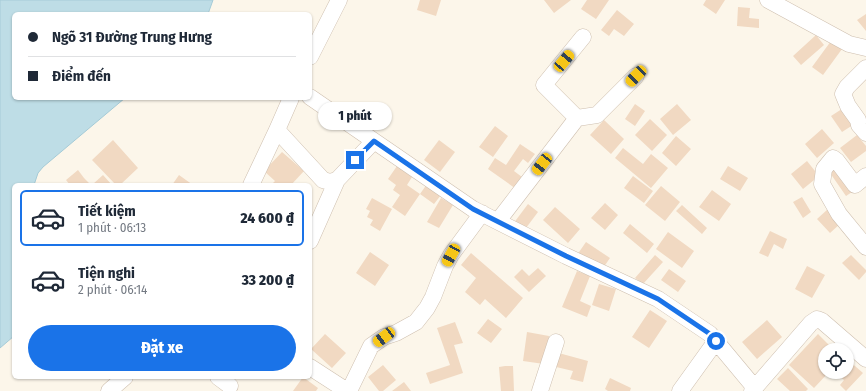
<!DOCTYPE html>
<html lang="vi">
<head>
<meta charset="utf-8">
<style>
  body { margin:0; font-family:"Fira Sans Condensed",sans-serif; background:#f2f2f3; color:#1f2937; height:100vh; display:flex; flex-direction:column; font-size:15px; white-space:nowrap }
  * { box-sizing:border-box; margin:0 }
  p { font-size:13px; color:#747a83 }
  .icon { flex:none; width:22px; height:22px; fill:none; stroke:currentColor; stroke-width:2; stroke-linecap:round; stroke-linejoin:round }
  .map { position:relative; flex:1; overflow:hidden }
  .side { position:absolute; left:12px; top:183px; width:300px; height:196px; display:flex; flex-direction:column; background:#fff; border-radius:6px; box-shadow:0 1px 3px #0004 }
  .side>* { flex:none }
  .top-card { position:absolute; left:12px; top:12px; width:300px; height:88px; border-radius:6px; box-shadow:0 1px 3px #0004; display:grid; align-content:center; height:88px; padding:0 16px; background:#fff }
  .buttons { position:absolute; left:818px; top:343px; display:grid; gap:8px }
  .buttons a { display:grid; place-items:center; width:36px; height:36px; border-radius:50%; background:#fff; box-shadow:0 1px 3px #0004; font-size:20px }
  .end { position:absolute; width:18px; height:18px; margin:-9px; border:5px solid #1a73e8; background:#fff; box-shadow:0 0 0 2px #fff }
  .from { border-radius:50% }
  .bubble { position:absolute; height:28px; border-radius:14px; background:#fff; box-shadow:0 1px 3px #0004; font-size:13px; font-weight:800; line-height:28px; text-align:center }
  .car { position:absolute; width:12px; height:24px; margin:-12px -6px; border-radius:5px; box-shadow:0 0 3px 1px #0007; background:linear-gradient(#f5c518 24%,#345 0 40%,#f5c518 0 76%,#345 0 86%,#f5c518 0) }
  .top-card b { display:flex; align-items:center; gap:14px; height:38px; font-size:15px }
  .top-card b+b { border-top:1px solid #e0e1e3 }
  .top-card i { width:10px; height:10px; background:#1f2937 }
  ul { padding:7px 0 0; list-style:none }
  li { display:flex; align-items:center; gap:12px; height:56px; margin:0 8px 6px; padding:0 8px; border:2px solid transparent; border-radius:6px }
  li div { flex:1 }
  li b { display:block; font-size:15px }
  li em { font-style:normal; font-weight:800 }
  li.selected { border-color:#1a73e8 }
  li>.icon { width:36px; height:36px; stroke-width:1.5 }
  .button { display:flex; gap:8px; margin-top:auto; padding:8px 16px }
  .button a { flex:1; height:46px; border-radius:24px; background:#1a73e8; color:#fff; font-size:16px; font-weight:800; line-height:46px; text-align:center }
  .map>svg:first-child { display:block }
</style>
</head>
<body>
<div class="map">
<svg width="866" height="391" viewBox="0 0 866 391">
  <rect width="100%" height="100%" fill="#fcf6ea"/>
  <path fill="#bedde6" stroke="#a5cbd7" d="M0,0H213L208,14H14V98H125L43,167L38,173L34,185H14V336L0,348Z"/>
  <path fill="#f1d9c2" d="M420,0H441L436,16L417,10Z
    M544,0H571L554,13Z
    M587,0H609L596,19L581,9Z
    M706,0H725L716,14L703,5Z
    M738,7L750,8L749,18L759,19V28L737,26Z
    M617,10L634,24L624,36L614,29L609,36L601,30Z
    M866,14V31L857,20Z
    M816,35L824,45L801,65L793,56Z
    M831,41L842,49L823,75L812,67Z
    M635,104L645,111L635,126L625,119Z
    M677,104L691,120L673,135L660,119Z
    M845,107L856,123L842,132L831,116Z
    M650,119L667,135L652,151L635,135Z
    M604,120L624,139L611,154L590,135Z
    M495,126L508,136L493,157L479,147Z
    M822,129L834,143L817,158L805,144Z
    M857,135L866,146V151L851,162L840,148Z
    M676,136L691,149L676,166L662,153Z
    M113,140L138,168L120,185H116L92,160Z
    M439,140L455,152L440,172L424,160Z
    M520,144L535,154L528,163L523,159L514,171L526,180L519,191L488,169L495,158L506,165Z
    M623,148L643,164L651,154L668,168L651,188L615,158Z
    M282,152L304,171L291,185H271L275,181L264,171Z
    M807,161L819,176L803,189L791,174Z
    M838,164L855,190L846,196L828,170Z
    M397,166L412,177L407,185L420,194L427,184L441,195L434,204L420,194L405,216L392,207L400,195L393,190L396,185L388,179Z
    M728,166L748,178L740,191L720,179Z
    M78,170L84,178L91,185H70L66,180Z
    M103,175L112,185H94L93,184Z
    M179,175L193,185H172Z
    M633,176L653,191L644,203L624,188Z
    M661,186L680,202L665,221L645,205Z
    M712,190L731,204L719,221L699,207Z
    M802,197L811,212L803,218L793,202Z
    M372,198L392,209L380,231L370,225L373,220L367,217L370,211L366,209Z
    M441,198L453,205L439,228L427,222Z
    M605,203L618,215L605,230L591,218Z
    M528,204L538,212L523,232L513,224Z
    M682,205L707,228L702,234L676,211Z
    M555,207L580,229L568,243L543,220Z
    M828,209L841,223L830,233L817,219Z
    M630,224L654,244L647,253L623,233Z
    M770,231L787,239L783,249L774,244L768,257L759,253Z
    M668,232L694,251L682,268L656,249Z
    M586,242L610,258L601,271L577,255Z
    M370,252L389,265L375,286L356,273Z
    M471,253L523,298L506,318L485,299L480,305L465,292L476,278L461,265Z
    M655,255L663,262L643,284L635,278Z
    M851,255L866,270V272L859,280L842,263Z
    M807,266L825,275L812,298L795,289Z
    M538,268L546,276L529,292L514,277L522,269L529,276Z
    M669,269L686,281L678,292L661,280Z
    M577,271L590,276L580,301L591,306L587,317L562,307Z
    M599,284L616,289L609,311L592,305Z
    M650,310L667,321L649,348L632,337Z
    M488,319L502,329L491,343L477,333Z
    M767,320L782,337L757,359L742,342Z
    M455,322L463,343L454,345L463,373L430,384L426,373L450,365L437,328Z
    M527,332L549,336L544,364L523,361Z
    M325,334L346,353L332,368L311,349Z
    M818,334L833,349L825,350V358L821,362L825,366V372H829L814,388L789,365Z
    M555,352L588,361L583,382L570,379L573,371L552,366Z
    M847,359L863,373L846,391L840,385L844,380L835,372H847Z
    M383,365L396,380L383,391H379L368,377Z
    M505,366H513L514,391H501L499,367Z
    M788,368L808,389L806,391H790L777,379Z
    M303,377L318,388L316,391H293Z
    M610,378L631,388L630,391H608L605,389Z
    M404,382L411,391H392Z"/>
  <g fill="none" stroke-linecap="round" stroke-linejoin="round">
    <g stroke="#cebfaf" stroke-width="17">
      <path id="street" d="M768,0L849,44L866,48
        M310,57L339,0
        M866,68L847,87L843,94L848,106L858,120L859,125L866,133
        M310,97L473,209L566,256L658,299L710,334L755,388
        M577,118L544,85L583,37
        M277,130L323,180L330,182L337,180L374,141
        M866,176L855,185L837,161L833,158L824,169L822,184L839,214L866,247
        M251,185L277,130L291,98
        M498,221L577,118L597,115L636,76
        M310,241L337,180
        M310,367L347,391
        M218,377L230,386
        M109,391L125,377
        M349,391L371,346L384,337L396,333L416,322L427,308L433,297L445,266L451,255L482,213
        M540,391L556,342
        M680,391L716,341
        M752,391L811,323L817,319L822,321L866,359"/>
    </g>
    <use href="#street" stroke="#fff" stroke-width="16"/>
  </g>
  <g fill="none" stroke-linecap="round" stroke-linejoin="round">
    <path stroke="#1a73e8" stroke-width="5" d="M355,160L374,141L473,209L566,256L658,299L710,334L716,341"/>
  </g>
</svg>
<div class="buttons">
<a><svg class="icon" aria-label="locate" viewBox="0 0 24 24"><circle cx="12" cy="12" r="6"/><path d="M12 2v4M12 18v4M2 12h4M18 12h4"/></svg></a>
</div>
<i class="end from" style="left:716px;top:341px"></i>
<i class="end" style="left:355px;top:160px"></i>
<div class="bubble" style="left:318px;top:102px;width:74px">1 phút</div>
<i class="car" style="left:564px;top:61px;rotate:40deg"></i>
<i class="car" style="left:636px;top:76px;rotate:224deg"></i>
<i class="car" style="left:542px;top:164px;rotate:218deg"></i>
<i class="car" style="left:451px;top:255px;rotate:209deg"></i>
<i class="car" style="left:384px;top:337px;rotate:233deg"></i>
<div class="top-card">
<b><i class="from"></i>Ngõ 31 Đường Trung Hưng</b>
<b><i></i>Điểm đến</b>
</div>
<section class="side">
<ul>
<li class="selected"><svg class="icon" aria-label="car" viewBox="0 0 24 24"><path d="M5 17H2v-5l4-1 3-4h7l3 4 3 1v5h-3M9 17h6M6 11h13"/><circle cx="7" cy="17" r="2"/><circle cx="17" cy="17" r="2"/></svg><div><b>Tiết kiệm</b><p>1 phút · 06:13</p></div><em>24 600 ₫</em></li>
<li><svg class="icon" aria-label="car" viewBox="0 0 24 24"><path d="M5 17H2v-5l4-1 3-4h7l3 4 3 1v5h-3M9 17h6M6 11h13"/><circle cx="7" cy="17" r="2"/><circle cx="17" cy="17" r="2"/></svg><div><b>Tiện nghi</b><p>2 phút · 06:14</p></div><em>33 200 ₫</em></li>
</ul>
<div class="button"><a>Đặt xe</a></div>
</section>
</div>
</body>
</html>
